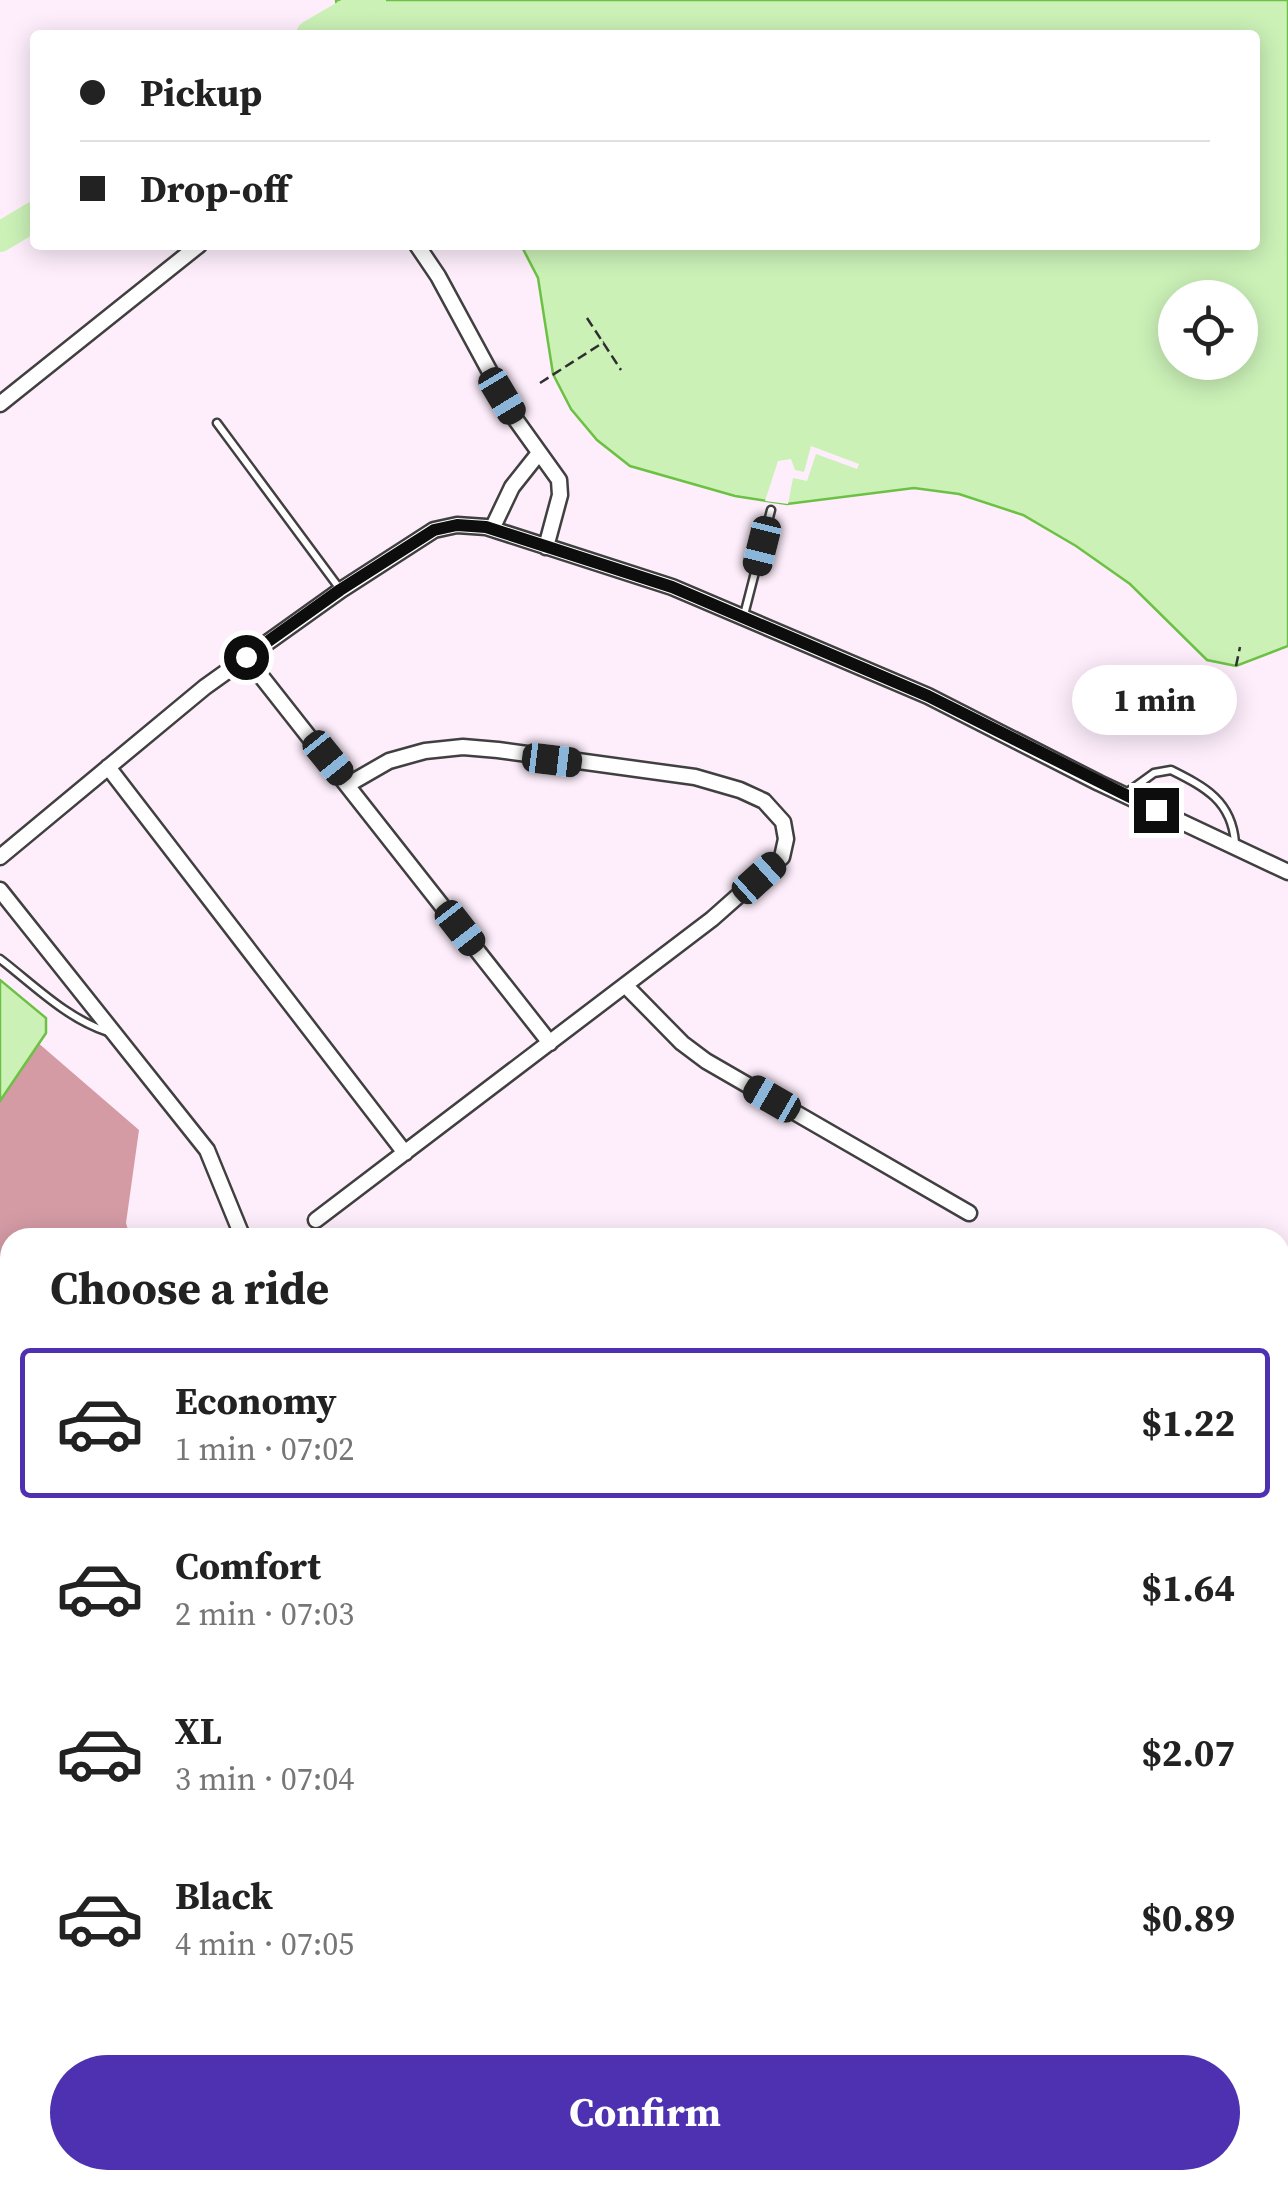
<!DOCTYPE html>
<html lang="en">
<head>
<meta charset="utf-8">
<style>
  body { margin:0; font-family:"Source Serif 4",serif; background:#f2f2f2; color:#222; height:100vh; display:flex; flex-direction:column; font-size:38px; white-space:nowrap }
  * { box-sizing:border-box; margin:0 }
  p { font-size:32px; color:#767676 }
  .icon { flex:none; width:55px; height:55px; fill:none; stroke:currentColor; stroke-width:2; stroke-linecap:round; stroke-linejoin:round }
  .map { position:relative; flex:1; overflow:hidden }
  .sheet { position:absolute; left:0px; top:1228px; width:1290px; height:962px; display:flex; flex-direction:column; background:#fff; border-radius:30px 30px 0 0; box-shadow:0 5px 25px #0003 }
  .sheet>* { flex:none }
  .guide { position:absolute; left:30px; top:30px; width:1230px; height:220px; border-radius:10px; box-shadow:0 5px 25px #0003; display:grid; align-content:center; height:220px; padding:0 50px; background:#fff }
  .fabs { position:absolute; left:1158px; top:280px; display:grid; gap:20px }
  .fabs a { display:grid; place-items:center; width:100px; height:100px; border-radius:50%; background:#fff; box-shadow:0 5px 25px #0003; font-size:50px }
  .end { position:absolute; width:45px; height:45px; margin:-22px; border:12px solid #0d0d0d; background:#fff; box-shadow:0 0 0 5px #fff }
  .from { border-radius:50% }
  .bubble { position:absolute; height:70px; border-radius:35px; background:#fff; box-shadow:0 5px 25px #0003; font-size:32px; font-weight:700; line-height:70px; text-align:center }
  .car { position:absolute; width:30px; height:60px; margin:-30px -15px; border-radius:12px; box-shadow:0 0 8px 2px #0007; background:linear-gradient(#222 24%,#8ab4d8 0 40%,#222 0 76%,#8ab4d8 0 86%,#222 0) }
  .guide b { display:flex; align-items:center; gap:35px; height:95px; font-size:38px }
  .guide b+b { border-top:2px solid #e0e0e0 }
  .guide i { width:25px; height:25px; background:#222 }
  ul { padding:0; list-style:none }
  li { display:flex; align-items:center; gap:30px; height:150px; margin:0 20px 15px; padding:0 30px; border:5px solid transparent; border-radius:10px }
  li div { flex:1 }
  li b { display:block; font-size:38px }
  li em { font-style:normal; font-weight:700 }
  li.on { border-color:#4e31b1 }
  li>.icon { width:90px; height:90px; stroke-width:1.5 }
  h2 { padding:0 50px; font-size:45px; line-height:120px }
  .cta { display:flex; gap:20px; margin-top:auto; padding:20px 50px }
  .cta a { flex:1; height:115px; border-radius:60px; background:#4e31b1; color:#fff; font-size:40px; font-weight:700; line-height:115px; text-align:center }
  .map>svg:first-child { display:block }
</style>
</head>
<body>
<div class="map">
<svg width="1288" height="2188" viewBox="0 0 1288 2188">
  <rect width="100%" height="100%" fill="#feeefc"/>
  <path fill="#d49ba5" d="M0,1010L139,1130L126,1223L130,1237L10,1238V1391L0,1393Z
    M10,1809V2180H54L63,2188H0V1810Z"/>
  <path fill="#ddc1cc" d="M343,2180H675L680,2188H343Z"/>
  <path fill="#cbf1b7" stroke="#6cc144" stroke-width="2.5" fill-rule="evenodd" d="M336,0H1288V646L1236,666L1207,660L1130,584L1076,546L1023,515L959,494L914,488L787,504L735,496L630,466L597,440L571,409L553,374L538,278L521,245H1255V35H341ZM1175,298H1240V362H1175Z
    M0,980L46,1018V1033L0,1101Z
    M10,1402V1506L0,1505V1404Z
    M0,1652L10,1654V1775L0,1777Z"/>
  <path fill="#feeefc" d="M811,446L859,464L857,469L816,454L807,481L793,478L788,504L765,501L778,461L791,459L795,470L804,472Z"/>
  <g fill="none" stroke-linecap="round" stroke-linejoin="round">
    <path stroke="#cbf1b7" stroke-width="30" d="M311,35L371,0
      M0,237L35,216"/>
    <g stroke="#404040" stroke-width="11">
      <path id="lane" d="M217,423L340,589
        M744,615L771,510
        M1125,794L1154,773L1171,770C1205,787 1232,801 1235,843
        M0,959C35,986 66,1018 108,1032"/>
    </g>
    <g stroke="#404040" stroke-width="19">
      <path id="street" d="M417,245L438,276L516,420L559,480L560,495L546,547
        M0,404L199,245
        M492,529L512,487L539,453
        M246,657L550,1043
        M108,767L405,1153
        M0,857L205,687L341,590L434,530L457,525L486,527L672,587L928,696L1099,783L1288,872
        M0,890L207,1150L243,1238
        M625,985L682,1043L706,1061L969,1213
        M316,1220L712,919L782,857L786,839L783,822L764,801L740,790L695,777L498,750L463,747L425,751L389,761L349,784
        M1280,1702L1288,1703
        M261,2188V2180"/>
    </g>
    <path stroke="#2f2f2f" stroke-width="2.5" stroke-dasharray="10 5" stroke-linecap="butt" d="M587,318L621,370
      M540,383L604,342
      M1236,666L1240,647"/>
    <use href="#lane" stroke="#fff" stroke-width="6"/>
    <use href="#street" stroke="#fff" stroke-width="14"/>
  </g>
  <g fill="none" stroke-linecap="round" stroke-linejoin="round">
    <path stroke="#0d0d0d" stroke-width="12" d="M246,657L340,590L434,530L457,525L486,527L672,587L928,696L1156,810"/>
  </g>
</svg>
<div class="fabs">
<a><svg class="icon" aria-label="locate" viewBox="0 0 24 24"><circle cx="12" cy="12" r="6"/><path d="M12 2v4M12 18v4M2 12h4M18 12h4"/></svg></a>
</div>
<i class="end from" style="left:246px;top:657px"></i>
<i class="end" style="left:1156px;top:810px"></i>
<div class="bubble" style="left:1072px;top:665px;width:165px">1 min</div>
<i class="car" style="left:502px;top:396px;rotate:149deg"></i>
<i class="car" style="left:762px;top:546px;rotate:194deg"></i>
<i class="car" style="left:328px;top:758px;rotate:141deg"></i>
<i class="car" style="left:552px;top:760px;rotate:97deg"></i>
<i class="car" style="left:759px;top:878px;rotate:48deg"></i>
<i class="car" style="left:460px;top:928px;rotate:142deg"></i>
<i class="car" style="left:772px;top:1099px;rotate:300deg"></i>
<div class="guide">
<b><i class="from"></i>Pickup</b>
<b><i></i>Drop-off</b>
</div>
<section class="sheet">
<h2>Choose a ride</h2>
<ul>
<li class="on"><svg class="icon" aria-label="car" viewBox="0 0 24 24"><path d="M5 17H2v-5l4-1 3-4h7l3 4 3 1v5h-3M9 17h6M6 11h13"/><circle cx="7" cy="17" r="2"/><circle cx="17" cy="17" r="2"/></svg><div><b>Economy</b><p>1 min · 07:02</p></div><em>$1.22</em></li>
<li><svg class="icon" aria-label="car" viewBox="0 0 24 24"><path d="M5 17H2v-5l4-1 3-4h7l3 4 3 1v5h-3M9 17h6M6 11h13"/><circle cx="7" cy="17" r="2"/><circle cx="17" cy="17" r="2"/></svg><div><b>Comfort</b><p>2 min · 07:03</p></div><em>$1.64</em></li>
<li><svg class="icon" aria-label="car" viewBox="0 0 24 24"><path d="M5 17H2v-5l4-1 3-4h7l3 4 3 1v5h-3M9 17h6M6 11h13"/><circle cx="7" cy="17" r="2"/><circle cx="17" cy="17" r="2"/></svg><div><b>XL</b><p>3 min · 07:04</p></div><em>$2.07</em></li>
<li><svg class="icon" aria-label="car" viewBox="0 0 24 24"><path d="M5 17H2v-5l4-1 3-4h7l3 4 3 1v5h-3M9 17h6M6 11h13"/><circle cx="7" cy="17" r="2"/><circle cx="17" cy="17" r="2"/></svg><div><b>Black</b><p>4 min · 07:05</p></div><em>$0.89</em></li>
</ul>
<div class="cta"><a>Confirm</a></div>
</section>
</div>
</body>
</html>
